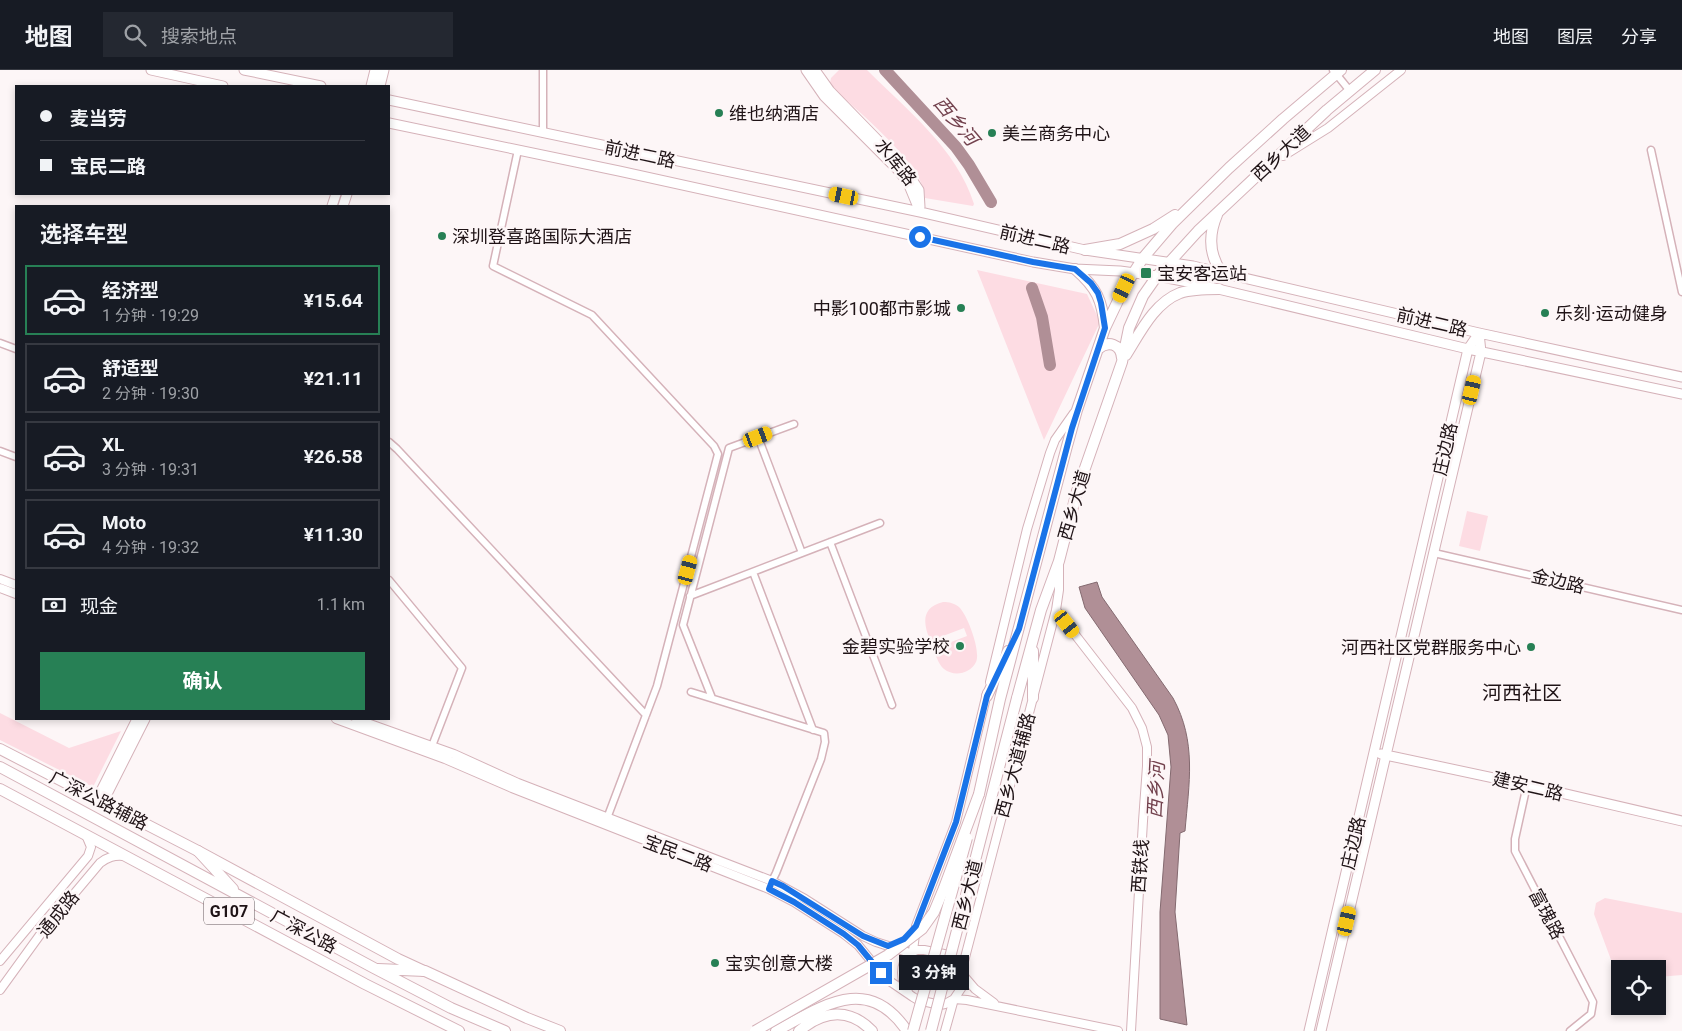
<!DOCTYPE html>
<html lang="zh">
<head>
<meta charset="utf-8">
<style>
  body { margin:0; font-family:Roboto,"Noto Sans SC",sans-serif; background:#242831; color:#f1f3f6; height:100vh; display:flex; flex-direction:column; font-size:19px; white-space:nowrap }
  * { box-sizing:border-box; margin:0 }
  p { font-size:16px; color:#9ea1a6 }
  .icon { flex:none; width:28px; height:28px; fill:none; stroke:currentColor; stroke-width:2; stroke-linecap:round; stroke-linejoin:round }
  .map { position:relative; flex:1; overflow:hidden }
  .drawer { position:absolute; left:15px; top:135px; width:375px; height:515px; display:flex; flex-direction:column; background:#171b24; border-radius:0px; box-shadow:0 2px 8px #0003 }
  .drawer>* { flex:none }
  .top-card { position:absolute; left:15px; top:15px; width:375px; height:110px; border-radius:0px; box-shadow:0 2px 8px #0003; display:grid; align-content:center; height:110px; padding:0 25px; background:#171b24 }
  .controls { position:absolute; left:1611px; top:890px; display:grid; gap:10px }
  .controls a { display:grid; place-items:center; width:55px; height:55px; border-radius:0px; background:#171b24; box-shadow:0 2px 8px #0003; font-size:25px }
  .end { position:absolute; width:22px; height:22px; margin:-11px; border:6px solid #1a73e8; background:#fff; box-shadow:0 0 0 2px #fff }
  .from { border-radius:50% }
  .bubble { position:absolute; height:35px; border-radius:0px; background:#171b24; box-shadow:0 2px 8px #0003; font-size:16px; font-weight:700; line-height:35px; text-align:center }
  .car { position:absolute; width:15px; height:30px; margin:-15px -8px; border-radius:6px; box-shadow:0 0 4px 1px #0007; background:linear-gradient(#f5c518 24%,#345 0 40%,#f5c518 0 76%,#345 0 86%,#f5c518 0) }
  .top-card b { display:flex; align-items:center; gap:18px; height:48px; font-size:19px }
  .top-card b+b { border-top:1px solid #363941 }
  .top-card i { width:12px; height:12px; background:#f1f3f6 }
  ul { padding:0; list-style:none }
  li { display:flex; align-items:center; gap:15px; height:70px; margin:0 10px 8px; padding:0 15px; border:2px solid #363941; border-radius:0px }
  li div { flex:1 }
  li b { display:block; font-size:19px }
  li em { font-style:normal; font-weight:700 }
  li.active { border-color:#278055 }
  li>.icon { width:45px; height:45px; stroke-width:1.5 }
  h2 { padding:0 25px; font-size:22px; line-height:60px }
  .pay { display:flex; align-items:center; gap:12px; height:55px; padding:0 25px; font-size:19px }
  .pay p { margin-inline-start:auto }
  .cta { display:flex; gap:10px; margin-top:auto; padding:10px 25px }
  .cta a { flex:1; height:58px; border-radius:0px; background:#278055; color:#fff; font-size:20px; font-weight:700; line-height:58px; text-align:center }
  header { display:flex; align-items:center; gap:30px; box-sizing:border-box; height:70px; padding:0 25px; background:#171b24; border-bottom:1px solid #363941 }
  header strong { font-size:24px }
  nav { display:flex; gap:28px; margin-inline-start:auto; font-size:18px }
  .search { width:350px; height:45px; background:#242831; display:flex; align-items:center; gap:12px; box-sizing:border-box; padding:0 18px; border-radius:0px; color:#9ea1a6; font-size:19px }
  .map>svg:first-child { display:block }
</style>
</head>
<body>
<header>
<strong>地图</strong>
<div class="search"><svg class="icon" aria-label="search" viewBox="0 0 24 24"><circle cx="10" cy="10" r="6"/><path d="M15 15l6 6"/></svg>搜索地点</div>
<nav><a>地图</a><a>图层</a><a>分享</a></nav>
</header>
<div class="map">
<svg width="1682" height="961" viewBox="0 0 1682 961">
  <rect width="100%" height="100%" fill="#fdf6f7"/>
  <path fill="#fddce3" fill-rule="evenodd" d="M839,0H867C907,40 957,79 974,134L973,136L925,128C926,96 855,39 832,17L830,13L831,8Z
    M977,200L1087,224L1100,252L1044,370Z
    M1467,441L1488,446L1480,481L1459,476Z
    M943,532C949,532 955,533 960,538C968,547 981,581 976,592C970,604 954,607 944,599C938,594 936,585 933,578C926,560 916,539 943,532ZM964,558L967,566L938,577L935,569Z
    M0,643L69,678L121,661L93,717L0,670Z
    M1605,828L1682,843V905L1658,907V899H1620V908L1617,906L1594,844L1596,833Z"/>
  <path fill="#b08f96" stroke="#846a70" d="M1097,512L1102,527L1173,628C1197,672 1189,713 1185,761L1180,763L1175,842L1187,955L1160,949V842L1171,697L1168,665L1159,645L1085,538L1079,517Z"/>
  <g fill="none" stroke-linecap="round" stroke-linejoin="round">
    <path stroke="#b08f96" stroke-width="12" d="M885,0L956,77L969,95L991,132
      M1032,218L1042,247L1050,295"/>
    <g stroke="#d5b2b9" stroke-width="9">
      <path id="minor" d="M543,0V63
        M1333,0L1350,21
        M518,80L493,196L592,245L714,376L718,384L657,616L606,751
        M1651,80L1682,222
        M0,273L16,279
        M758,367L802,483
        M389,372L397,379L646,645
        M0,381L16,387
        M830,472L892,635
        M1434,483L1682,540
        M753,502L813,660
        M389,510L462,598L432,676
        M690,526L880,453
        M691,622L824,663L825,672L821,689L776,803L770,815
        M712,628L683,555L729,378L794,354
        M1527,715L1515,769V781L1593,932L1591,944L1570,961"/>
    </g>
    <g stroke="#d5b2b9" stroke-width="10">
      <path id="tertiary" d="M1283,86L1328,58L1401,0
        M0,509L16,515
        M0,518L16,524
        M1056,540L1132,638L1142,658L1147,677V696L1143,751L1131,961
        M990,612L1027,459L1050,383L1055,370L1074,343
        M336,649L445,689L512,718L769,819L794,832L844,864L858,875L881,903L891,912L913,927L918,930L940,935L945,934L954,929L967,930L1118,961
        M356,649L454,684L518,713L772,811L805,829L863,866L876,872L910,883L917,880H924L949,885L959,894L963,905L975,919L994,933
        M913,881L916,856L956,752L987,623
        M0,891L88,786L91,777L86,765
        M962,899L1056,540L1059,520V496
        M0,920L42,862L100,793C108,787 114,785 124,786
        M909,924C900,910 899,895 910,883
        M945,961L954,929L962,917L963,905"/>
    </g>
    <g stroke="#d5b2b9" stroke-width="11">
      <path id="secondary" d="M151,0L223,16
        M244,0L321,16
        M806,0L824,26L898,100L908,113L920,142
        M815,0L830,21L903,96L919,120L920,137
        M371,16L375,0
        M380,16L384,0
        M389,30L920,142L1085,180L1193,196L1479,263L1682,307
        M389,53L619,101L1033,192L1075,199L1120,201L1157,206L1193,213L1468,279L1682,324
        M332,136L336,124
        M343,136L347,124
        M1381,684L1527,715L1682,751
        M97,729L137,649
        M103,732L145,649
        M1309,961L1468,279L1479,263
        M1321,961L1481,282L1479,263"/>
    </g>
    <g stroke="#d5b2b9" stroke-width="12">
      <path id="primary" d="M1217,145C1208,166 1209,185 1222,203
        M1085,180L1120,174L1153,159L1175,145
        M1075,199C1097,218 1102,230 1105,258
        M1098,279C1108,270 1121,274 1122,288
        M1126,285C1140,263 1154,233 1180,223C1192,219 1206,219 1219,219
        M987,626L1008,581
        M1017,628L1041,540L1059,491L1077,421L1122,292L1129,258L1143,226L1157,206L1198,161L1327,40L1375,0
        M1033,628V581
        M0,679L198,781L398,889L424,901
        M979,724L1000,629L1067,376L1077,340L1105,258L1124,218L1143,188L1172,154L1229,98L1283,49L1341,0"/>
    </g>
    <g stroke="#d5b2b9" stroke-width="12">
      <path id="trunk" d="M0,697L374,898L451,938L505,961
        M0,719L365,914L459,961
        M198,781L233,819
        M378,899L425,901L527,948L560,961
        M776,961C823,936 868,903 907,961
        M799,961C823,941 849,937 872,961"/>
    </g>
    <use href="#minor" stroke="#fff" stroke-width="6"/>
    <use href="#tertiary" stroke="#fff" stroke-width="8"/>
    <use href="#secondary" stroke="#fff" stroke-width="9"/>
    <use href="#primary" stroke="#fff" stroke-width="10"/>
    <use href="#trunk" stroke="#fff" stroke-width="10"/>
    <g stroke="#d5b2b9" stroke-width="12" stroke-linecap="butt">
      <path id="primary-bridge" d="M913,961L967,768
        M931,961L1017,628"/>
    </g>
    <g stroke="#d5b2b9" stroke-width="12" stroke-linecap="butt">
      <path id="trunk-bridge" d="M755,961L888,885L922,859L934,842L944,818L979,724"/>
    </g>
    <use href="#primary-bridge" stroke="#fff" stroke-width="10"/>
    <use href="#trunk-bridge" stroke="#fff" stroke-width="10"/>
  </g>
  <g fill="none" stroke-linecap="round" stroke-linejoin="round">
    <path stroke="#1a73e8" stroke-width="6" d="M881,903L858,875L844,864L794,832L769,819L772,811L783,816L863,866L888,876L904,869L916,856L956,752L987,626L1019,559L1072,358L1105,258L1101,233L1098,223L1091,213L1075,199L1033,192L920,167"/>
  </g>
  <g fill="#278055" stroke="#fdf6f7" stroke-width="2">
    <circle cx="719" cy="43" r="5"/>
    <circle cx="992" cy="63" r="5"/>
    <circle cx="442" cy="166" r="5"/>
    <rect x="1140" y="197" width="12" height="12" rx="2.5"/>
    <circle cx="961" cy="238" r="5"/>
    <circle cx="1545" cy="243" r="5"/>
    <circle cx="960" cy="576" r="5"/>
    <circle cx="1531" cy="577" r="5"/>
    <circle cx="715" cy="893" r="5"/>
  </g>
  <g text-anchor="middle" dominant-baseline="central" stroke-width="5" stroke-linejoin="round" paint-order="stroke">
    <rect fill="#fdf6f7" stroke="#62575a" stroke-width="1" x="204" y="827.5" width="50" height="27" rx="4"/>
    <g font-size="16" font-weight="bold" fill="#1f1316">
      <text x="229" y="841">G107</text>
    </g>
    <g font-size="18" fill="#1f1316" stroke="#fdf6f7" text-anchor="start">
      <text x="729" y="43">维也纳酒店</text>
      <text x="1002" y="63">美兰商务中心</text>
      <text x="452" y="166">深圳登喜路国际大酒店</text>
      <text x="1157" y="203">宝安客运站</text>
      <text x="951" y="238" text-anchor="end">中影100都市影城</text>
      <text x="1555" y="243">乐刻·运动健身</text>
      <text x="950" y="576" text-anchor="end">金碧实验学校</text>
      <text x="1521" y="577" text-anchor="end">河西社区党群服务中心</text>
      <text x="725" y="893">宝实创意大楼</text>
    </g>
    <g font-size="18" fill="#1f1316" stroke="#fdf6f7">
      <text transform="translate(1281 83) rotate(-43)">西乡大道</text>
      <text transform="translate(640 84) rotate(12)">前进二路</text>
      <text transform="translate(896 92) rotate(51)">水库路</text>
      <text transform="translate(1035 169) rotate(13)">前进二路</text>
      <text transform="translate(1432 252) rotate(13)">前进二路</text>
      <text transform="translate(1445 379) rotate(-77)">庄边路</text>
      <text transform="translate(1074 435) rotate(-74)">西乡大道</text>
      <text transform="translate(1558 511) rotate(13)">金边路</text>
      <text transform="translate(1015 695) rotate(-75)">西乡大道辅路</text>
      <text transform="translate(1528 716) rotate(13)">建安二路</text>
      <text transform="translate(99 730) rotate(27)">广深公路辅路</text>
      <text transform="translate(1353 773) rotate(-77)">庄边路</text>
      <text transform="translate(678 783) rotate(21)">宝民二路</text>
      <text transform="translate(1140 796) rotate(-86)">西铁线</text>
      <text transform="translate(967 825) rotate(-76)">西乡大道</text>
      <text transform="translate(58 844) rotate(-51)">通成路</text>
      <text transform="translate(1547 844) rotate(62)">富瑰路</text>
      <text transform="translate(304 861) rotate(28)">广深公路</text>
    </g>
    <g font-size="19" font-style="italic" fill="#72414d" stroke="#fdf6f7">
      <text transform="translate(956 51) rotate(50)">西乡河</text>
      <text transform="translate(1156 720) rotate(-87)">西乡河</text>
    </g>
    <g font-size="20" fill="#1f1316" stroke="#fdf6f7">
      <text x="1522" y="623">河西社区</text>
    </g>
  </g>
</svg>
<div class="controls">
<a><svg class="icon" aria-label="locate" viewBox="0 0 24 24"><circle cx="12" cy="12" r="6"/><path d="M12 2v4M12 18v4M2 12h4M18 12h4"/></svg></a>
</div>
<i class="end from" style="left:920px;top:167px"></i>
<i class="end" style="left:881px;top:903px"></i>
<div class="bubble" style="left:899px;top:885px;width:70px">3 分钟</div>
<i class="car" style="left:844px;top:126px;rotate:282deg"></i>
<i class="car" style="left:1124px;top:218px;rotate:205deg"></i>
<i class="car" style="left:1472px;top:320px;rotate:13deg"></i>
<i class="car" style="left:758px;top:367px;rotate:69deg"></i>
<i class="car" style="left:688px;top:500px;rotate:15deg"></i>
<i class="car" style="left:1067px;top:554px;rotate:142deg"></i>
<i class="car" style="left:1347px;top:851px;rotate:13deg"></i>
<div class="top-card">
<b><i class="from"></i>麦当劳</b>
<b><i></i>宝民二路</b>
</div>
<section class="drawer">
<h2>选择车型</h2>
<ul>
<li class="active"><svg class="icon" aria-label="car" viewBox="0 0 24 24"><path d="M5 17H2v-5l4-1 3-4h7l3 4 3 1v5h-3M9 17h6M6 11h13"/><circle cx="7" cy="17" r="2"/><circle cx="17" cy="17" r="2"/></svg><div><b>经济型</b><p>1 分钟 · 19:29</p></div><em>¥15.64</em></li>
<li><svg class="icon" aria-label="car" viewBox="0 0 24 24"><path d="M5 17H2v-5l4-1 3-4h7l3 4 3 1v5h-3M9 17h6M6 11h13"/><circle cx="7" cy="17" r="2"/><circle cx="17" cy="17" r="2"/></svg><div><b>舒适型</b><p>2 分钟 · 19:30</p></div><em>¥21.11</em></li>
<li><svg class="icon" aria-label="car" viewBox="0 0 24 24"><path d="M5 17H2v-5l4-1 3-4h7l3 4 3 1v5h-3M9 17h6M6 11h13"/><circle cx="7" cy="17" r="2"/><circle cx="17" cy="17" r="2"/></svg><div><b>XL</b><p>3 分钟 · 19:31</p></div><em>¥26.58</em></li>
<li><svg class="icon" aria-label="car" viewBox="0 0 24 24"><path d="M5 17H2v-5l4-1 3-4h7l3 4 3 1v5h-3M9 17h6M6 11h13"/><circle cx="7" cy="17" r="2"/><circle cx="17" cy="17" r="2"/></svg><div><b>Moto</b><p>4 分钟 · 19:32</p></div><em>¥11.30</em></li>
</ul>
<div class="pay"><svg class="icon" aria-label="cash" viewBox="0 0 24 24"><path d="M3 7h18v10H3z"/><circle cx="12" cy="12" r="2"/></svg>现金<p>1.1 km</p></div>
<div class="cta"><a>确认</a></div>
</section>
</div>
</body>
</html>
